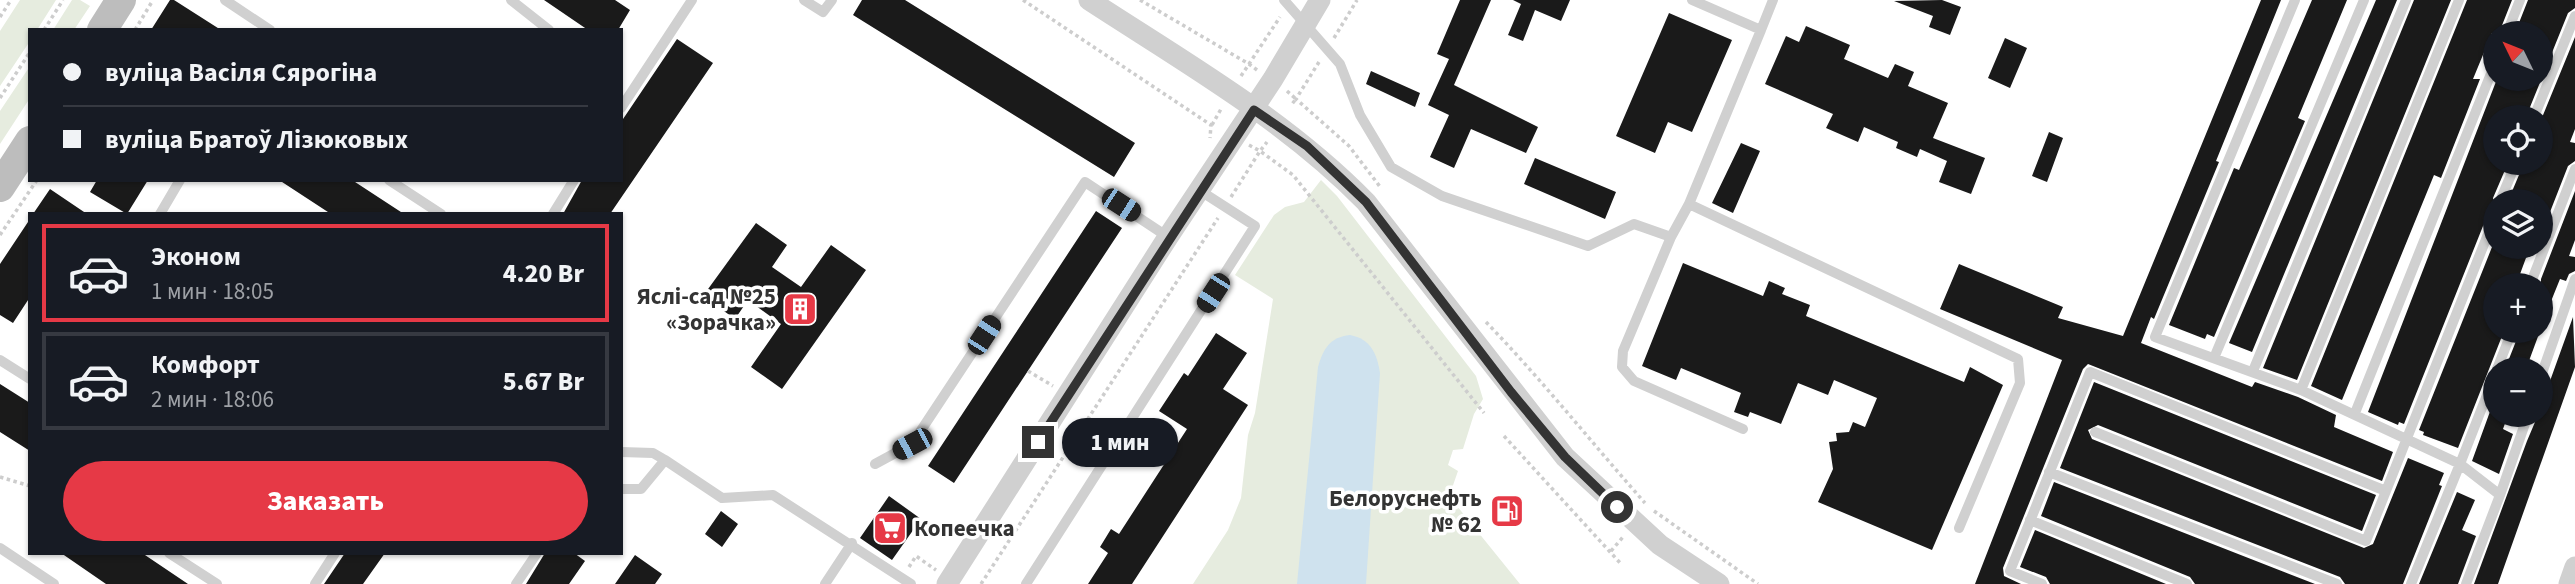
<!DOCTYPE html>
<html lang="ru">
<head>
<meta charset="utf-8">
<style>
  body { margin:0; font-family:"Source Sans 3",sans-serif; background:#20242c; color:#f1f3f6; height:100vh; display:flex; flex-direction:column; font-size:26px; white-space:nowrap }
  * { box-sizing:border-box; margin:0 }
  p { font-size:23px; color:#9ea1a6 }
  .icon { flex:none; width:38px; height:38px; fill:none; stroke:currentColor; stroke-width:2; stroke-linecap:round; stroke-linejoin:round }
  .map { position:relative; flex:1; overflow:hidden }
  .drawer { position:absolute; left:28px; top:212px; width:595px; height:343px; display:flex; flex-direction:column; background:#171b24; border-radius:0px; box-shadow:0 2px 5px #0004 }
  .drawer>* { flex:none }
  .guide { position:absolute; left:28px; top:28px; width:595px; height:154px; border-radius:0px; box-shadow:0 2px 5px #0004; display:grid; align-content:center; height:154px; padding:0 35px; background:#171b24 }
  .needle { width:46px; rotate:313deg }
  .fabs { position:absolute; left:2483px; top:21px; display:grid; gap:14px }
  .fabs a { display:grid; place-items:center; width:70px; height:70px; border-radius:50%; background:#171b24; box-shadow:0 2px 5px #0004; font-size:35px }
  .end { position:absolute; width:32px; height:32px; margin:-16px; border:9px solid #333; background:#fff; box-shadow:0 0 0 4px #fff }
  .from { border-radius:50% }
  .bubble { position:absolute; height:49px; border-radius:24px; background:#171b24; box-shadow:0 2px 5px #0004; font-size:23px; font-weight:800; line-height:49px; text-align:center }
  .car { position:absolute; width:21px; height:42px; margin:-21px -10px; border-radius:9px; box-shadow:0 0 5px 2px #0007; background:linear-gradient(#222 24%,#8ab4d8 0 40%,#222 0 76%,#8ab4d8 0 86%,#222 0) }
  .guide b { display:flex; align-items:center; gap:24px; height:66px; font-size:26px }
  .guide b+b { border-top:2px solid #363941 }
  .guide i { width:18px; height:18px; background:#f1f3f6 }
  ul { padding:12px 0 0; list-style:none }
  li { display:flex; align-items:center; gap:21px; height:98px; margin:0 14px 10px; padding:0 21px; border:4px solid #363941; border-radius:0px }
  li div { flex:1 }
  li b { display:block; font-size:26px }
  li em { font-style:normal; font-weight:800 }
  li.selected { border-color:#e63946 }
  li>.icon { width:63px; height:63px; stroke-width:1.5 }
  .button { display:flex; gap:14px; margin-top:auto; padding:14px 35px }
  .button a { flex:1; height:80px; border-radius:42px; background:#e63946; color:#fff; font-size:28px; font-weight:800; line-height:80px; text-align:center }
  .map>svg:first-child { display:block }
</style>
</head>
<body>
<div class="map">
<svg width="2575" height="584" viewBox="0 0 2575 584">
  <rect width="100%" height="100%" fill="#fff"/>
  <path fill="#e6ecdf" d="M20,0H56L37,30H30V41L0,86V31Z
    M72,0H80L90,6L74,30H53Z
    M30,66V98L0,144V111Z
    M1321,180L1337,196L1476,376L1483,399L1474,414L1463,449L1453,450L1448,465L1458,471L1451,491L1457,506L1520,584H1193L1228,530L1241,498L1248,435L1255,413L1273,299L1235,275L1274,215L1285,207L1304,202Z"/>
  <path fill="#cfe2ee" d="M1350,335C1371,339 1377,354 1380,373L1366,584H1297L1318,367C1323,349 1330,337 1350,335Z"/>
  <path fill="#1a1a1a" d="M170,0H174L221,30H151Z
    M544,0H615L630,10L618,30H588Z
    M862,0H905L1135,143L1114,177L853,15Z
    M1460,0H1491L1454,85L1538,127L1526,153L1471,129L1454,168L1430,157L1449,115L1428,105L1449,59L1437,54Z
    M1513,0H1570L1561,21L1535,10L1523,41L1508,35L1521,4Z
    M1942,0L1961,7L1950,35L1929,27L1933,16L1894,1Z
    M2261,0H2281L2216,161L2219,162L2154,319L2151,317L2141,343L2252,387L2255,382L2298,397L2336,415L2334,427L2393,452L2382,481L2088,364L2083,369L2003,568L2004,576L2021,584H1975L2062,360L1940,309L1959,264L2063,307L2058,318L2123,336Z
    M2312,0H2347L2298,118L2305,121L2214,337L2207,334L2205,339L2169,325L2234,168L2239,170Z
    M2376,0H2397L2252,352L2229,343Z
    M2414,0H2451L2297,380L2263,368Z
    M2467,0H2512L2499,33H2492L2473,79H2480L2441,178L2434,175L2342,400L2311,386Z
    M2528,0H2575V8L2568,13L2526,117H2496V163H2508L2493,198L2494,206L2489,211L2404,424L2399,422L2398,425L2368,412L2497,79H2541V33H2515Z
    M1669,13L1732,40L1692,132L1668,122L1655,153L1616,136Z
    M1806,26L1850,45L1844,59L1888,78L1895,64L1914,72L1908,86L1948,103L1933,138L1985,158L1971,194L1939,182L1947,161L1920,149L1917,157L1896,148L1898,142L1864,127L1858,142L1826,128L1833,114L1765,84L1786,36L1799,42Z
    M2575,37V129L2570,142L2575,143V161L2568,166L2541,235V201H2508L2524,163H2541V120Z
    M2005,38L2027,48L2010,88L1988,78Z
    M677,39L713,63L610,214H563L582,180H621V122Z
    M1371,71L1420,93L1415,107L1366,84Z
    M2049,132L2063,138L2047,182L2032,176Z
    M1741,143L1760,151L1733,213L1712,203Z
    M1535,158L1616,192L1605,219L1524,184Z
    M97,180H148L127,214L90,192Z
    M279,180H352L404,214H331Z
    M50,189L87,214H33Z
    M2575,191V240L2569,256L2575,257V271L2569,274L2566,281L2560,279L2541,326V279Z
    M1096,211L1122,228L954,483L928,466Z
    M30,219V297L13,323L0,315V264Z
    M756,223L787,245L772,267L801,287L831,245L866,270L782,389L751,367L781,324L748,300L735,319L703,296Z
    M2496,237V247H2530L2516,285H2496V331H2504L2458,448L2423,435L2424,432L2419,430Z
    M1683,263L1763,296L1769,281L1785,288L1782,294L1810,305L1806,316L1964,382L1970,367L2003,385L1932,550L1818,502L1833,469L1829,442L1837,441L1836,433L1849,432L1853,422L1865,427L1877,398L1834,380L1828,395L1798,383L1781,424L1750,412L1748,417L1734,412L1741,393L1681,368L1676,380L1642,366Z
    M2573,317L2575,367L2498,584H2474L2527,441L2538,415H2541V406Z
    M2520,331H2540L2526,369H2505Z
    M1216,333L1247,353L1223,389L1248,405L1132,584H1088L1108,553L1100,547L1111,529L1119,534L1187,429L1159,411L1184,373L1188,376Z
    M2094,382L2376,495L2362,531L2098,425L2088,430L2092,439L2364,548L2373,544L2408,458L2444,473L2439,485L2442,486L2403,584H2345L2340,577L2060,468Z
    M0,384L30,403V451L0,432Z
    M2496,395V415H2508L2503,429L2513,434L2499,474L2472,461Z
    M2054,482L2315,584H2195L2190,577L2041,516Z
    M2457,492L2475,500L2462,530L2476,536L2458,584H2419Z
    M889,496L921,519L892,560L860,538Z
    M721,511L738,524L722,547L705,534Z
    M2035,530L2166,584H2050L2046,577L2020,567Z
    M61,553H142L188,584H106Z
    M345,553H385L363,584H324Z
    M545,553H574L585,561L569,584H526Z
    M635,555L662,574L655,584H615Z"/>
  <g fill="none" stroke-linecap="round" stroke-linejoin="round">
    <path stroke="#cdcdcd" stroke-width="3.5" stroke-dasharray="3.5 3.5" stroke-linecap="butt" d="M1023,0L1211,125L1210,138
      M1140,0L1249,64L1280,17
      M0,17L11,0
      M44,30L63,0
      M135,30L153,0
      M1334,38L1357,0
      M1319,62L1296,99L1349,146L1381,188
      M1241,76L1249,64L1257,70
      M1287,91L1296,99L1292,104
      M0,98L30,52
      M1212,125L1221,109
      M1249,145L1260,151L1267,142
      M1231,197L1260,151L1293,175L1484,413
      M0,235L37,180
      M1486,322C1542,380 1592,443 1645,503
      M1028,371L1053,386
      M1078,434L1098,446
      M1504,436L1622,565
      M0,477L30,486
      M1654,511L1758,584
      M1611,551L1623,537
      M909,567L916,556L936,570
      M981,584L1218,218"/>
    <path stroke="#d0d0d0" stroke-width="10" d="M225,0L270,30
      M511,0L549,30
      M804,0L823,12L832,0
      M1284,0L1340,64L1360,115L1391,167L1442,196L1588,246L1634,224L1671,237
      M1692,0L1761,30L1773,0
      M2295,0L2155,337L2301,390L2460,464L2496,372
      M1761,30L1689,204L2018,359L2020,383L1959,528
      M2507,33L2520,0
      M621,108L692,0
      M2534,117L2575,16
      M389,180L441,214
      M2500,201L2516,163
      M1689,204L1671,237L1623,351L1622,367L1634,381L1743,429
      M160,214L180,180
      M553,214L574,180
      M2530,285L2575,169
      M2214,358L2364,0
      M0,360L30,379
      M2497,369L2512,331
      M2253,371L2406,0
      M2541,376L2575,279
      M2301,390L2459,0
      M2355,413L2496,61
      M621,452L653,453L665,460
      M875,464L912,444L1085,182L1168,237
      M2049,472L2337,584
      M621,489H641L665,460L722,498L773,495L911,584
      M2386,491L2496,214
      M2500,495L2528,415
      M2030,520L2187,584
      M0,548L54,584
      M169,553L217,584
      M315,584L335,553
      M516,584L537,553
      M825,584L852,543
      M1026,584L1255,226L1199,190
      M2042,584L2010,571L2090,372L2386,491L2366,541L2095,432
      M2411,584L2460,464L2500,495L2466,584"/>
    <path stroke="#d0d0d0" stroke-width="21" d="M1089,0C1184,62 1286,120 1366,202L1565,457L1660,545L1719,584
      M947,584L1168,237L1273,79L1320,0
      M2569,584L2575,567"/>
    <path stroke="#bdbdbd" stroke-width="30" d="M102,30L121,0
      M0,187L30,141"/>
  </g>
  <g fill="none" stroke-linecap="round" stroke-linejoin="round">
    <path stroke="#333" stroke-width="9" d="M1038,442L1254,110L1307,146L1366,202L1511,392L1565,457L1617,507"/>
  </g>
  <defs>
    <g id="building-square" transform="scale(1.75)"><rect x="-9" y="-9" width="18" height="18" rx="4" fill="#e63946" stroke="#fff"/><path d="M-4-6H4V6H1V3H-1V6H-4ZM-2.5-4.3h1.7v1.8h-1.7ZM.8-4.3h1.7v1.8H.8ZM-2.5-1h1.7V.8h-1.7ZM.8-1h1.7V.8H.8Z" fill="#fff"/></g>
    <g id="fuel-square" transform="scale(1.75)"><rect x="-9" y="-9" width="18" height="18" rx="4" fill="#e63946" stroke="#fff"/><path d="M-5.5-6h7V0h2V4h1.3V-2.5L3-4.5l.8-.8L6-3V5H2.5V1h-1V6h-7ZM-4.2-4.7v3.2H.2V-4.7Z" fill="#fff"/></g>
    <g id="supermarket-square" transform="scale(1.75)"><rect x="-9" y="-9" width="18" height="18" rx="4" fill="#e63946" stroke="#fff"/><path d="M-6-5.5h2.5l.6 2H6L4.5 2H-2.5L-4.4-4H-6ZM-1.5 3.2a1.3 1.3 0 1 0 .1 0ZM3 3.2a1.3 1.3 0 1 0 .1 0Z" fill="#fff"/></g>
  </defs>
  <g fill-rule="evenodd">
    <use href="#building-square" x="800" y="309"/>
    <use href="#fuel-square" x="1507" y="511"/>
    <use href="#supermarket-square" x="890" y="528"/>
  </g>
  <g text-anchor="middle" dominant-baseline="central" stroke-width="7" stroke-linejoin="round" paint-order="stroke">
    <g font-size="23" font-weight="bold" fill="#333" stroke="#fff" text-anchor="end">
      <text x="776" y="296">Яслі-сад №25<tspan x="776" dy="26">«Зорачка»</tspan></text>
      <text x="1482" y="498">Белоруснефть<tspan x="1482" dy="26">№ 62</tspan></text>
      <text x="914" y="528" text-anchor="start">Копеечка</text>
    </g>
  </g>
</svg>
<div class="fabs">
<a><svg class="needle" viewBox="-14 -14 28 28"><path d="M0-13l5 13h-10z" fill="#e53935"/><path d="M0 13l5-13h-10z" fill="#9ea1a6"/></svg></a>
<a><svg class="icon" aria-label="locate" viewBox="0 0 24 24"><circle cx="12" cy="12" r="6"/><path d="M12 2v4M12 18v4M2 12h4M18 12h4"/></svg></a>
<a><svg class="icon" aria-label="layers" viewBox="0 0 24 24"><path d="M12 4l9 5-9 5-9-5zM3 14l9 5 9-5"/></svg></a>
<a>+</a>
<a>−</a>
</div>
<i class="end from" style="left:1617px;top:507px"></i>
<i class="end" style="left:1038px;top:442px"></i>
<div class="bubble" style="left:1062px;top:418px;width:116px">1 мин</div>
<i class="car" style="left:1121px;top:205px;rotate:123deg"></i>
<i class="car" style="left:1213px;top:293px;rotate:213deg"></i>
<i class="car" style="left:984px;top:335px;rotate:33deg"></i>
<i class="car" style="left:912px;top:444px;rotate:242deg"></i>
<div class="guide">
<b><i class="from"></i>вуліца Васіля Сярогіна</b>
<b><i></i>вуліца Братоў Лізюковых</b>
</div>
<section class="drawer">
<ul>
<li class="selected"><svg class="icon" aria-label="car" viewBox="0 0 24 24"><path d="M5 17H2v-5l4-1 3-4h7l3 4 3 1v5h-3M9 17h6M6 11h13"/><circle cx="7" cy="17" r="2"/><circle cx="17" cy="17" r="2"/></svg><div><b>Эконом</b><p>1 мин · 18:05</p></div><em>4.20 Br</em></li>
<li><svg class="icon" aria-label="car" viewBox="0 0 24 24"><path d="M5 17H2v-5l4-1 3-4h7l3 4 3 1v5h-3M9 17h6M6 11h13"/><circle cx="7" cy="17" r="2"/><circle cx="17" cy="17" r="2"/></svg><div><b>Комфорт</b><p>2 мин · 18:06</p></div><em>5.67 Br</em></li>
</ul>
<div class="button"><a>Заказать</a></div>
</section>
</div>
</body>
</html>
